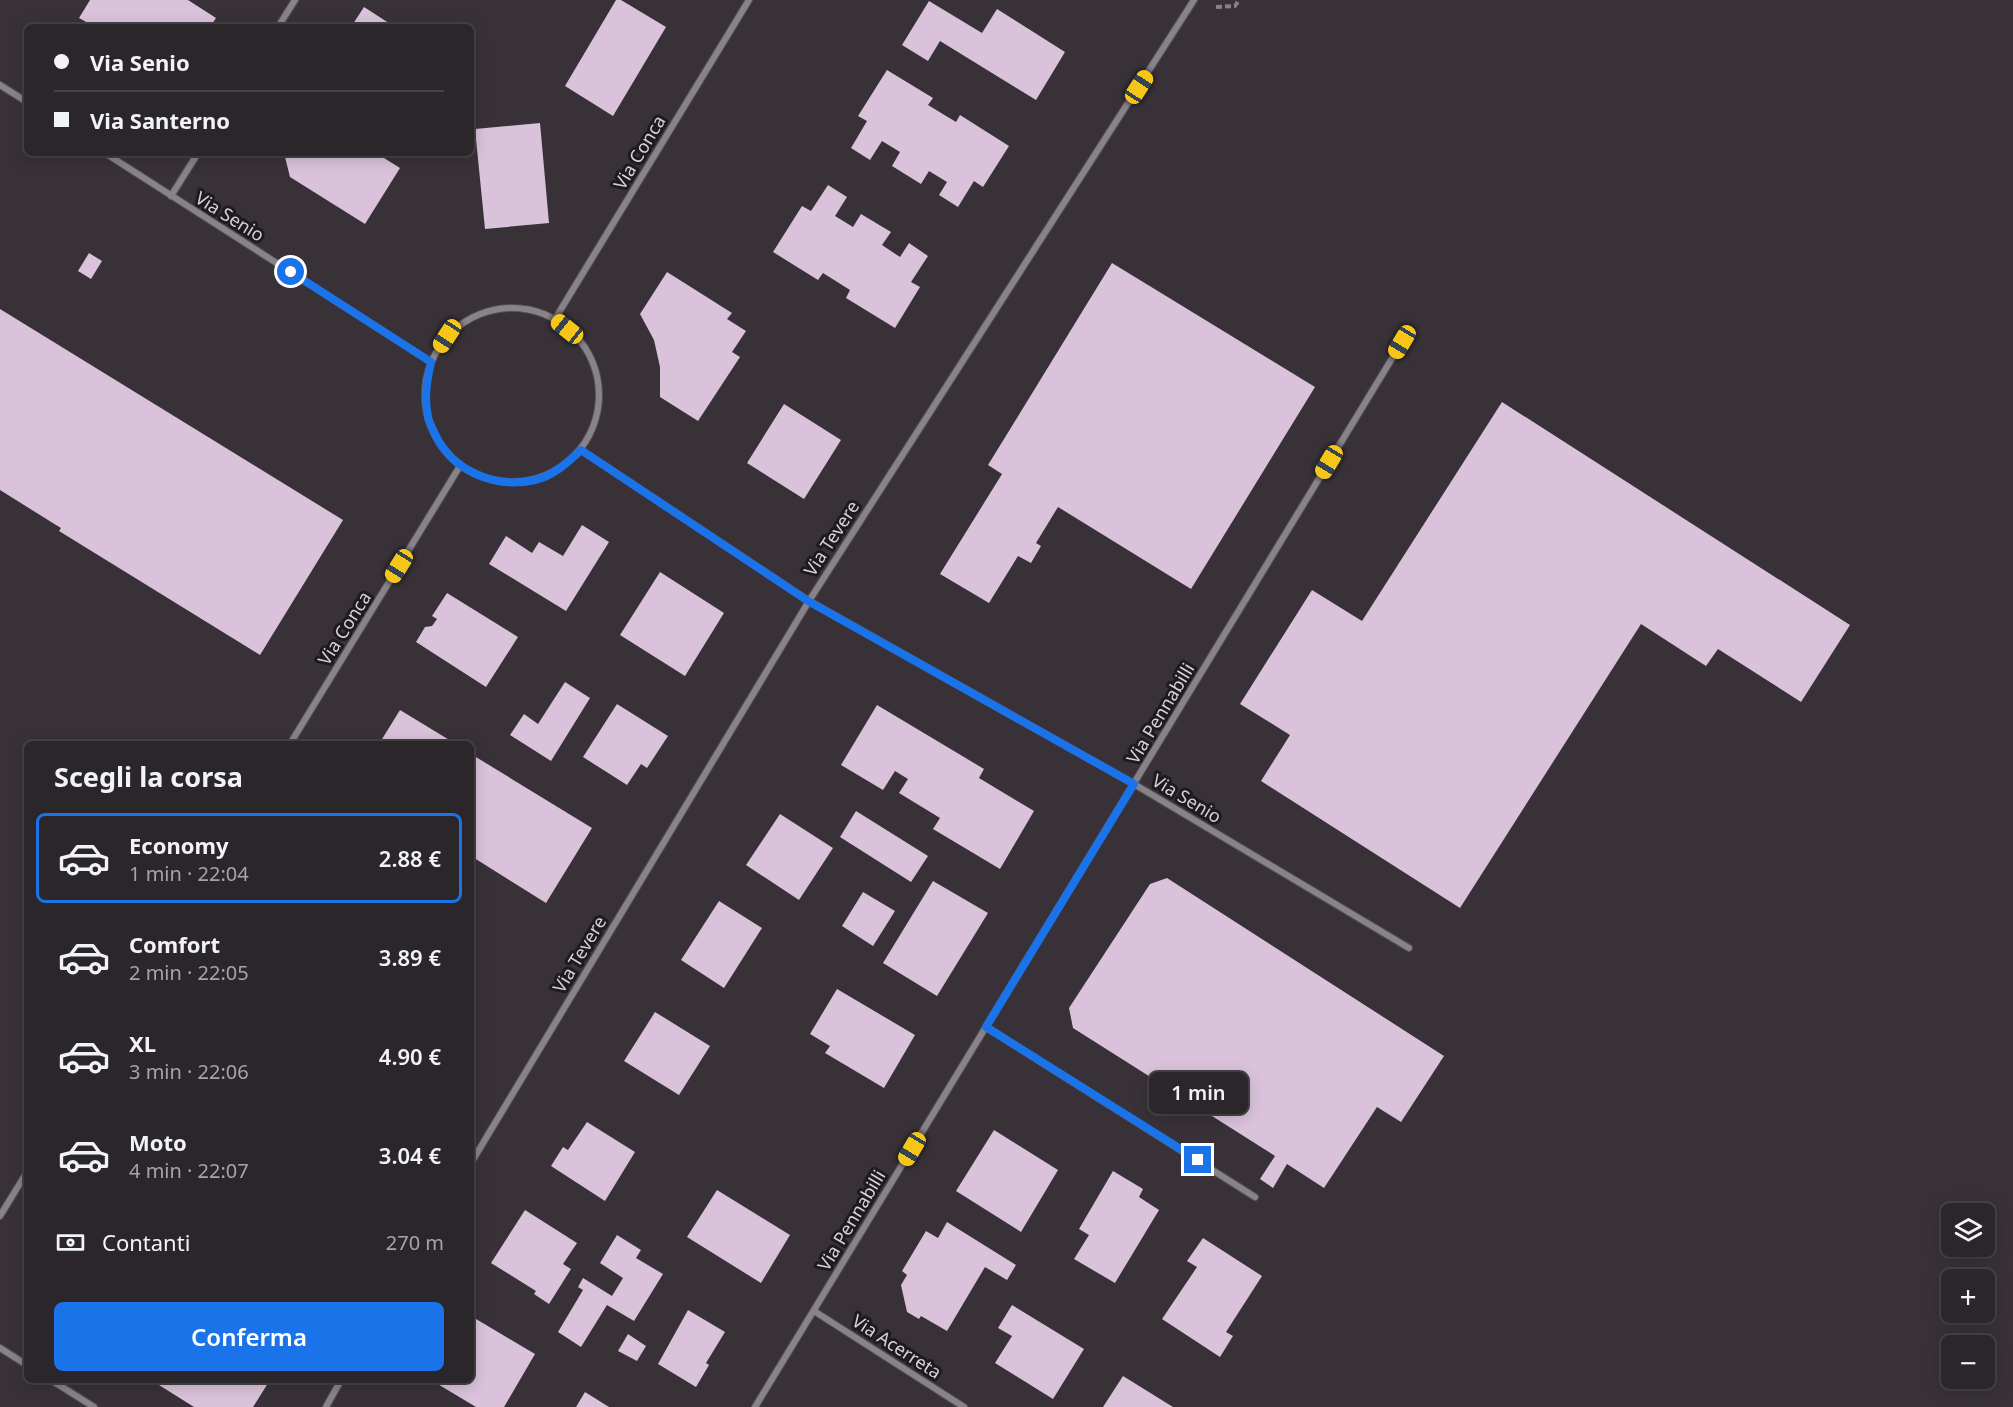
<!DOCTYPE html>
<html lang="it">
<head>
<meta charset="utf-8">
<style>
  body { margin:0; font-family:"Noto Sans",sans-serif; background:#322e32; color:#f1f3f6; height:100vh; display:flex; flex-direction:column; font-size:22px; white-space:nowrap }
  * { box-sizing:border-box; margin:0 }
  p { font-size:20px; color:#a5a5a8 }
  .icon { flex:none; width:33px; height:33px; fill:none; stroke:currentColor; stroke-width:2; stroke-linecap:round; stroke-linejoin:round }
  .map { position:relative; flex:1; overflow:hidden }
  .side { position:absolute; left:24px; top:741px; width:450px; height:642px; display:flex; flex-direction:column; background:#2a262a; border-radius:9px; box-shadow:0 3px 15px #0003,0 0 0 2px #464347 }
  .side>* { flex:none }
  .banner { position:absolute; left:24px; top:24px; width:450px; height:132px; border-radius:9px; box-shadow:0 3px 15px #0003,0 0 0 2px #464347; display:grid; align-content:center; height:132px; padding:0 30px; background:#2a262a }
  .fabs { position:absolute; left:1941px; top:1203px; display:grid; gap:12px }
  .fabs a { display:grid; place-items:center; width:54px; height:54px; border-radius:9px; background:#2a262a; box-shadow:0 3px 15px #0003,0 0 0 2px #464347; font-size:30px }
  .end { position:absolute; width:27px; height:27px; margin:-14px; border:8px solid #1a73e8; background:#fff; box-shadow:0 0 0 3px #fff }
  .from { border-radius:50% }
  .bubble { position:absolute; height:42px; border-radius:9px; background:#2a262a; box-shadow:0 3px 15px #0003,0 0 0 2px #464347; font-size:20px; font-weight:600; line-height:42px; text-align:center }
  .car { position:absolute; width:18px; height:36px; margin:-18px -9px; border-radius:8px; box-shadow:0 0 4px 2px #0007; background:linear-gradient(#f5c518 24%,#345 0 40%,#f5c518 0 76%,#345 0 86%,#f5c518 0) }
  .banner b { display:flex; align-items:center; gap:21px; height:57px; font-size:22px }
  .banner b+b { border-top:2px solid #464347 }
  .banner i { width:15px; height:15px; background:#f1f3f6 }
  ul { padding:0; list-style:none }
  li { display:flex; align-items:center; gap:18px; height:90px; margin:0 12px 9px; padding:0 18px; border:3px solid transparent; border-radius:9px }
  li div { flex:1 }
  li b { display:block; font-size:22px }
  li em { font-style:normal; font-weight:600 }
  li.selected { border-color:#1a73e8 }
  li>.icon { width:54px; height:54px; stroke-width:1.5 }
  h2 { padding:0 30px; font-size:27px; line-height:72px }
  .pay { display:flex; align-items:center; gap:15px; height:66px; padding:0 30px; font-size:22px }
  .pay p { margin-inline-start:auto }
  .primary-button { display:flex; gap:12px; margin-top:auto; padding:12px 30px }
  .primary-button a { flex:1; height:69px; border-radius:9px; background:#1a73e8; color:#fff; font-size:24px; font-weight:600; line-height:69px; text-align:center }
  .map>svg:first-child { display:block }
</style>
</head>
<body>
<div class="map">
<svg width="2013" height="1407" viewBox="0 0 2013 1407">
  <rect width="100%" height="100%" fill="#383238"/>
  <path fill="#d9c2da" d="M90,0H188L216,18L210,27H85L88,23L79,18Z
    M616,0H621L666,27L613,116L565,86Z
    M929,1L982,33L997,9L1065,52L1036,100L940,41L928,61L902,45Z
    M364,7L395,27H351Z
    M887,70L933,98L928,105L956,122L960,115L1009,146L983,187L974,181L958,207L939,195L947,182L929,171L921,184L892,166L900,152L882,141L870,160L851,148L867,121L858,116Z
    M540,123L549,223L485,229L475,129Z
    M284,153H376L400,168L365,224L290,177Z
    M828,185L847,197L835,216L853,227L861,214L891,232L882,245L900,257L909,243L928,256L911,282L920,287L895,328L846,298L850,290L823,273L818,280L773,252L802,206L811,211Z
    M89,253L102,261L91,279L78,271Z
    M1112,263L1315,387L1191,589L1058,507L1036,543L1041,546L1031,563L1018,556L989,603L940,574L1002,474L988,465Z
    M667,272L732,313L727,319L746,331L732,352L740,357L698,421L660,397V367L654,340L640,314Z
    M0,309L343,520L260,655L59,531L61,528L56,525L0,490Z
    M1502,402L1850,625L1801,702L1718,649L1706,666L1641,624L1460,908L1261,781L1290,735L1240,704L1312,590L1362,621Z
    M784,404L841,440L804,499L747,463Z
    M582,525L609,542L566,611L489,564L506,536L532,553L539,542L563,556Z
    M660,572L724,613L685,676L620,635Z
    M447,593L518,637L486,687L416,642L425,627L432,626L437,619L432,616Z
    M565,682L590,698L551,761L510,735L524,714L538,724Z
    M617,704L668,736L647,768L641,764L627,785L583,757Z
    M877,705L984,769L979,778L1034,811L1000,869L933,829L940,818L899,793L908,779L895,771L883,790L841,765Z
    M400,710L456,744H379Z
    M471,754L592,828L546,903L471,856Z
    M856,811L928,856L911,882L840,837Z
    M780,814L833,848L799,900L746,865Z
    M1167,878L1444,1056L1401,1122L1377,1107L1324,1188L1287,1164L1273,1188L1260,1179L1275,1156L1073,1028L1069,1008L1150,884Z
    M933,881L988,913L937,996L883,963Z
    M863,892L895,911L873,946L842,926Z
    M719,901L762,928L724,988L681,960Z
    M837,989L915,1035L884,1088L825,1053L830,1046L810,1034Z
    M655,1012L710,1046L679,1095L624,1061Z
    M587,1122L635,1152L605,1201L551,1166L563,1147L568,1150Z
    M994,1130L1058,1170L1021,1232L956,1191Z
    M1113,1171L1143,1189L1139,1197L1159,1210L1115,1283L1074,1259L1089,1235L1079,1229Z
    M717,1190L790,1235L761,1283L687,1237Z
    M525,1210L577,1243L563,1264L571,1269L549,1304L534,1294L536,1291L491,1263Z
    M947,1222L1016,1265L1007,1280L985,1267L947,1331L921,1316L919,1319L907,1312L901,1285L907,1275L902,1271L926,1231L938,1238Z
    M617,1235L641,1250L636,1258L663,1274L634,1321L607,1305L581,1347L558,1332L583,1290L578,1287L583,1278L612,1296L623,1278L600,1263Z
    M1203,1238L1262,1276L1226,1332L1233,1336L1220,1357L1162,1319L1197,1267L1187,1261Z
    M1012,1305L1084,1349L1053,1399L995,1363L1012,1336L998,1328Z
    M688,1310L725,1332L706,1363L709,1365L696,1387L658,1364Z
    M471,1316L535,1354L504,1407H476L431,1380H471Z
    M628,1334L646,1346L637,1361L618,1351Z
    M1123,1376L1173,1407H1103Z
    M151,1380H270L253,1407H194Z
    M585,1392L609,1407H576Z"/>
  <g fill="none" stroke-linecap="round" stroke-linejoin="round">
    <g stroke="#565156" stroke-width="8">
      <path id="street" d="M278,27L295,0
        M0,85L27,102
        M105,153L431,362
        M171,196L198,153
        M425 395a87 87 0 1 1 174 0a87 87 0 1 1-174 0Z
        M555,319L749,0
        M581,450L809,601L1134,784L1409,948
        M290,744L460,466
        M986,1027L1255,1197
        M471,1163L809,601L1194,0
        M0,1216L27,1172
        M814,1311L964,1407
        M0,1348L27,1365
        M51,1380L94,1407
        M326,1407L341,1380
        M755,1407L1402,342"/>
    </g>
    <path stroke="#868186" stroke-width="4" stroke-dasharray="6 3" stroke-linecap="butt" d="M1216,7L1235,6L1239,0"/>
    <use href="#street" stroke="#888289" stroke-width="6"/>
  </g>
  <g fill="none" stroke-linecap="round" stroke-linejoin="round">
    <path stroke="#1a73e8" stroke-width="8" d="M291,272L431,362C427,381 424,397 428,417C429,422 432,428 435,434C452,471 495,489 535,480C553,476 567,463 581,450L808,601L1134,784L986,1027L1198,1160"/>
  </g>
  <g text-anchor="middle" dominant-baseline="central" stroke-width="6" stroke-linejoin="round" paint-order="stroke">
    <g font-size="18" fill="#d5d1d5" stroke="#1d1b1e">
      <text transform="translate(639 152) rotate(-59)">Via Conca</text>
      <text transform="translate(230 216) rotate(32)">Via Senio</text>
      <text transform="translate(831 538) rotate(-57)">Via Tevere</text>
      <text transform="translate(344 628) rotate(-58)">Via Conca</text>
      <text transform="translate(1160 713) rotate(-59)">Via Pennabilli</text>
      <text transform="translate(1187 798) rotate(31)">Via Senio</text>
      <text transform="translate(579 954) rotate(-59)">Via Tevere</text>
      <text transform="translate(851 1220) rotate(-59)">Via Pennabilli</text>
      <text transform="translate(897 1346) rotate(33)">Via Acerreta</text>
    </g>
  </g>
</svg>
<div class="fabs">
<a><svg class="icon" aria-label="layers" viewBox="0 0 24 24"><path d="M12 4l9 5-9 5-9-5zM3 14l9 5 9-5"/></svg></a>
<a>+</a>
<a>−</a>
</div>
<i class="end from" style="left:291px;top:272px"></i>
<i class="end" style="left:1198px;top:1160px"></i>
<div class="bubble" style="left:1149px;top:1072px;width:99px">1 min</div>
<i class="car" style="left:1139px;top:87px;rotate:33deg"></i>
<i class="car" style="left:567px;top:329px;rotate:309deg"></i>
<i class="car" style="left:447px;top:336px;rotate:213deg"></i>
<i class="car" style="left:1402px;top:342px;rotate:211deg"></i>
<i class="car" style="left:1329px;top:462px;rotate:211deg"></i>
<i class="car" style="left:399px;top:566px;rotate:212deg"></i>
<i class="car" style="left:912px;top:1149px;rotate:211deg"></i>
<div class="banner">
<b><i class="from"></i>Via Senio</b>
<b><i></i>Via Santerno</b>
</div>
<section class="side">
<h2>Scegli la corsa</h2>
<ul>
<li class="selected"><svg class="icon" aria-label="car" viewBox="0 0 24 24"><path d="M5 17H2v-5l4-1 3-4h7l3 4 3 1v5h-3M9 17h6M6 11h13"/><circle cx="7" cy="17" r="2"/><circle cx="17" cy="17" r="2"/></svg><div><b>Economy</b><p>1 min · 22:04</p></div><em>2.88 €</em></li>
<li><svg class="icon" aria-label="car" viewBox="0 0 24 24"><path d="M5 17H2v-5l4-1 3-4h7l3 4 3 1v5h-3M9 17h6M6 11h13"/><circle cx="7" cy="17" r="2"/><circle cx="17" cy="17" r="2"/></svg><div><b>Comfort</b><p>2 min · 22:05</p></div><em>3.89 €</em></li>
<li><svg class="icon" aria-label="car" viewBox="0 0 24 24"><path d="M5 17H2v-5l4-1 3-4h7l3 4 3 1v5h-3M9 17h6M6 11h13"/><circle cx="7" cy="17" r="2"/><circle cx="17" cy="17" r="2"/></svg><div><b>XL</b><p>3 min · 22:06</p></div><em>4.90 €</em></li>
<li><svg class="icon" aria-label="car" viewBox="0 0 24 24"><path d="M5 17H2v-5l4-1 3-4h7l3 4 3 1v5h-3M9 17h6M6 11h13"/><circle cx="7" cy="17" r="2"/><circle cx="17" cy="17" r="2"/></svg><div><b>Moto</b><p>4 min · 22:07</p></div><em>3.04 €</em></li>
</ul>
<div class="pay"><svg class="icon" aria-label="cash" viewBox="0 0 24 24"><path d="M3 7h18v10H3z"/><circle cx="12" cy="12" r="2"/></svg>Contanti<p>270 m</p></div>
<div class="primary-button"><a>Conferma</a></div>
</section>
</div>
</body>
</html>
